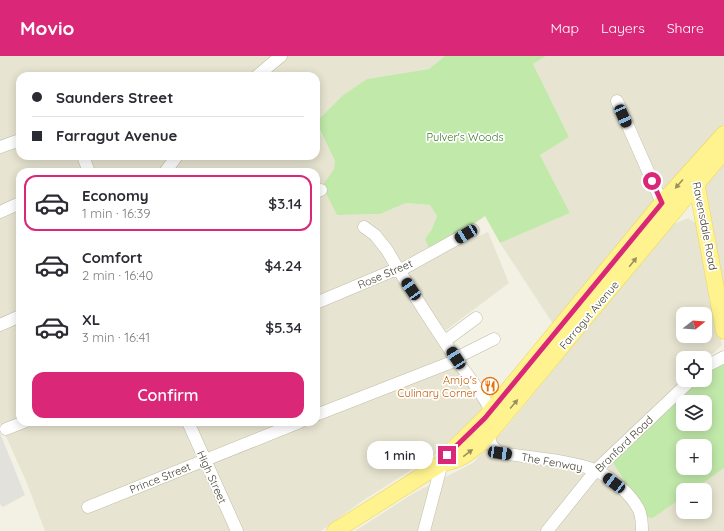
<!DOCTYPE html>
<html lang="en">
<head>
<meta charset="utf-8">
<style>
  body { margin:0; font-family:Quicksand,sans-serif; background:#f7f7f7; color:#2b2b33; height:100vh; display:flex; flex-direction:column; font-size:15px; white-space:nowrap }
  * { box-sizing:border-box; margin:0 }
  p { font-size:13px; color:#7c7c81 }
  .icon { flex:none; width:22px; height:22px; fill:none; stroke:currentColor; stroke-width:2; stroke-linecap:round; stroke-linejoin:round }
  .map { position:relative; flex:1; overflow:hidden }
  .details { position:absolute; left:16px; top:112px; width:304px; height:258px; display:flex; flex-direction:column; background:#fff; border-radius:12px; box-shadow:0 2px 10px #0003 }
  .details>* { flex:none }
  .banner { position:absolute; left:16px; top:16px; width:304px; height:88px; border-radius:12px; box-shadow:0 2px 10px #0003; display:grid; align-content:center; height:88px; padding:0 16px; background:#fff }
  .needle { width:26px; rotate:73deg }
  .controls { position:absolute; left:676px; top:251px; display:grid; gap:8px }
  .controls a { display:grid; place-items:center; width:36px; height:36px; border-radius:8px; background:#fff; box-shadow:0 2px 10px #0003; font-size:20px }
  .end { position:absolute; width:18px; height:18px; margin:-9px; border:5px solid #db2777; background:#fff; box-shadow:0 0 0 2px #fff }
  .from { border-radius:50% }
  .bubble { position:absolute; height:28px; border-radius:12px; background:#fff; box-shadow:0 2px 10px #0003; font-size:13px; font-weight:600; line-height:28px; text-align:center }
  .car { position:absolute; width:12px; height:24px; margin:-12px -6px; border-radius:5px; box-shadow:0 0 3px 1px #0007; background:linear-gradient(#222 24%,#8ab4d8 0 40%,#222 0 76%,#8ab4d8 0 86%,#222 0) }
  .banner b { display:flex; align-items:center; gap:14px; height:38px; font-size:15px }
  .banner b+b { border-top:1px solid #e1e1e2 }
  .banner i { width:10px; height:10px; background:#2b2b33 }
  ul { padding:7px 0 0; list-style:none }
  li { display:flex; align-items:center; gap:12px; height:56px; margin:0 8px 6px; padding:0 8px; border:2px solid transparent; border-radius:12px }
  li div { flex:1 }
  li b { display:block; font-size:15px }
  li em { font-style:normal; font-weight:600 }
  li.current { border-color:#db2777 }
  li>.icon { width:36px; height:36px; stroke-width:1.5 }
  .action { display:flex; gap:8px; margin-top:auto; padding:8px 16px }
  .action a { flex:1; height:46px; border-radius:12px; background:#db2777; color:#fff; font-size:16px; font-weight:600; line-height:46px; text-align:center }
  header { display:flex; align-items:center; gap:24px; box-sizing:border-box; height:56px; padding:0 20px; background:#db2777; color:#fff }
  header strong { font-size:19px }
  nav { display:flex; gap:22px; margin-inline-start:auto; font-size:14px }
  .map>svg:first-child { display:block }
</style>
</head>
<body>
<header>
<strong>Movio</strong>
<nav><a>Map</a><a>Layers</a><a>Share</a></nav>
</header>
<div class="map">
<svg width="724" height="475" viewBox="0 0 724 475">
  <rect width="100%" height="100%" fill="#f3f1e3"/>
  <path fill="#e7e4d1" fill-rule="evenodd" d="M0,0H445L429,13L367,23L343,39L316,66V20H20V100H316V68L335,105L334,113L322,130L337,159L380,158L406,147L430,149L437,160L432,173L425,183L434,200L488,176L509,227L437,281L486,355L446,392L365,443L321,475H45L26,425L0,367ZM20,116H316V366H20Z
    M546,0H724V73L555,271L500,187L570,157L540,99L569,81L533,8Z
    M724,108V248L705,130Z
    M688,162L697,168L722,289L705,305V302H683V324L607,396L628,433L653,462L683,441V456H705V434H693L724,412V475H355L414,437L473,407L504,374L672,169ZM683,258H705V280H683Z"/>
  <path fill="#c1e9a9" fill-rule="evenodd" d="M445,0H546L533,8L569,81L540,99L570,157L500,187L485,160L455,181L430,194L425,183L432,173L437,160L430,149L406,147L380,158L337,159L322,130L334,113L335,105L316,66L343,39L367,23L429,13Z
    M724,301V412L693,434H683V441L653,462L646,461L612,405L697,324H705V316ZM683,346H705V368H683ZM683,390H705V412H683Z"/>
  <path fill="#e3e1dc" d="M0,377L25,439L3,451L0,448Z"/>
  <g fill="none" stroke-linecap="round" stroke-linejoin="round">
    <g stroke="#c1bda8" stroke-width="13">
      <path id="minor" d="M257,20L281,0
        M617,45L662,147
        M0,91L20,84
        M83,100L89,116
        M165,116L177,100
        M316,136L321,134
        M0,156L20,147
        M364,171L375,179L387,194C408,231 432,267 456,303C467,319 480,334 489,351C498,367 478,385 501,397C525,401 576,405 597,415C612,422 631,438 639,454C642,461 642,468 642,475
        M316,247L392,215H399L473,174
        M0,269L20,260
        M445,285L476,262
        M456,302L494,283
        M705,311L724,301
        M316,359L457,304
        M188,366L237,475
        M6,373L24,366
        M88,451L300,366
        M424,475L442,407
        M547,475L596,414L691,324"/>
    </g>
    <g stroke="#e9d75b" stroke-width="17">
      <path id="major" d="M695,120L724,275
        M442,407L447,399L485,362L662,147L724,78
        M335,475L442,407C460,405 470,396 483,385L724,95"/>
    </g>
    <use href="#minor" stroke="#fff" stroke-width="12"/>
    <use href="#major" stroke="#fff390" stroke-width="16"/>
  </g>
  <defs><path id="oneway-solid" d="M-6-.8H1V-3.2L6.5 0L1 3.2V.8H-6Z"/></defs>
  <g fill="#99915d">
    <use href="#oneway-solid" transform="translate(679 128) rotate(131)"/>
    <use href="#oneway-solid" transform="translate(633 206) rotate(-51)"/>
    <use href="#oneway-solid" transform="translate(514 348) rotate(-50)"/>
    <use href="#oneway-solid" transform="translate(468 397) rotate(-37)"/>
  </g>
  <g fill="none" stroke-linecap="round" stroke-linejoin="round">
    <path stroke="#db2777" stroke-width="5" d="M447,399L485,362L662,147L652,125"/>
  </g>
  <defs>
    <g id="restaurant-ring" transform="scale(0.9)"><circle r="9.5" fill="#fff" stroke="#e8710a" stroke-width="1.5"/><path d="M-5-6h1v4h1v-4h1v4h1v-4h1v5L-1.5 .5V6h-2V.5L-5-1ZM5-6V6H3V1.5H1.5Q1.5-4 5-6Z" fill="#e8710a"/></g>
  </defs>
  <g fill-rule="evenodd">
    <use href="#restaurant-ring" x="490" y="330"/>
  </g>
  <g text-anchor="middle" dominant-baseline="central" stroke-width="3.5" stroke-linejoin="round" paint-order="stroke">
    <g font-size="11" fill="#357924" stroke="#fff">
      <text x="465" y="81">Pulver's Woods</text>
    </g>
    <g font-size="11" fill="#454133" stroke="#fff">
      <text transform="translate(705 170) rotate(79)">Ravensdale Road</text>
      <text transform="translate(385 218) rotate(-23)">Rose Street</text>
      <text transform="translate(589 259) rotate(-50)">Farragut Avenue</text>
      <text transform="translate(624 388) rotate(-44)">Branford Road</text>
      <text transform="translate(552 406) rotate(10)">The Fenway</text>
      <text transform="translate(212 421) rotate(66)">High Street</text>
      <text transform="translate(160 422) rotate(-22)">Prince Street</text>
    </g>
    <g font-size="11" fill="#c56008" stroke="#fff" text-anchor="end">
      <text x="477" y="324">Amjo's<tspan x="477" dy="13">Culinary Corner</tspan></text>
    </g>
  </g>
</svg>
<div class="controls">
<a><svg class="needle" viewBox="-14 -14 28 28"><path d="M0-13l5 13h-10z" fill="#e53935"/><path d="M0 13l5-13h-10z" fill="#7c7c81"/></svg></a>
<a><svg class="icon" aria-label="locate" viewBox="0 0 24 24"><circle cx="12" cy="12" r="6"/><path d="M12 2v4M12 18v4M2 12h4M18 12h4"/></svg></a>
<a><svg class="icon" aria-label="layers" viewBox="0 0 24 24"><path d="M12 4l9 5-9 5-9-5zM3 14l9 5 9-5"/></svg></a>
<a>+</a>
<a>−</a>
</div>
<i class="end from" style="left:652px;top:125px"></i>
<i class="end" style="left:447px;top:399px"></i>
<div class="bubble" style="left:367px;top:385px;width:66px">1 min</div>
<i class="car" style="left:623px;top:60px;rotate:156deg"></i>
<i class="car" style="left:466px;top:178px;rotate:239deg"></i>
<i class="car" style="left:411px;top:233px;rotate:326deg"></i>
<i class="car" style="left:456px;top:302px;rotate:327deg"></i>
<i class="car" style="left:500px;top:397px;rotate:98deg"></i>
<i class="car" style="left:614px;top:427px;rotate:307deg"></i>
<div class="banner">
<b><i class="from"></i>Saunders Street</b>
<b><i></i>Farragut Avenue</b>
</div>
<section class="details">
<ul>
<li class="current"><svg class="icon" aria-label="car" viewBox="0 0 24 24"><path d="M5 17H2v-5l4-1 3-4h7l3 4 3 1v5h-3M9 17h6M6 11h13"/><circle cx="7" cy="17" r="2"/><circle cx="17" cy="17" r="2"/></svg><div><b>Economy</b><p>1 min · 16:39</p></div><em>$3.14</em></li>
<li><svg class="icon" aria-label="car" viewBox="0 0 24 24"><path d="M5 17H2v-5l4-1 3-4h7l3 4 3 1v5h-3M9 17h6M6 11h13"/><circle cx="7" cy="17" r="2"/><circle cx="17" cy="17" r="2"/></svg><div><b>Comfort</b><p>2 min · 16:40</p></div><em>$4.24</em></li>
<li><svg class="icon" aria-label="car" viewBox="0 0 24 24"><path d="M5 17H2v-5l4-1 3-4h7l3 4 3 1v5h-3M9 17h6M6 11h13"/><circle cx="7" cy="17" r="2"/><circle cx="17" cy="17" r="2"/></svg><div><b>XL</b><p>3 min · 16:41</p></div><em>$5.34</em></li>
</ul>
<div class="action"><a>Confirm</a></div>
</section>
</div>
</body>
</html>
